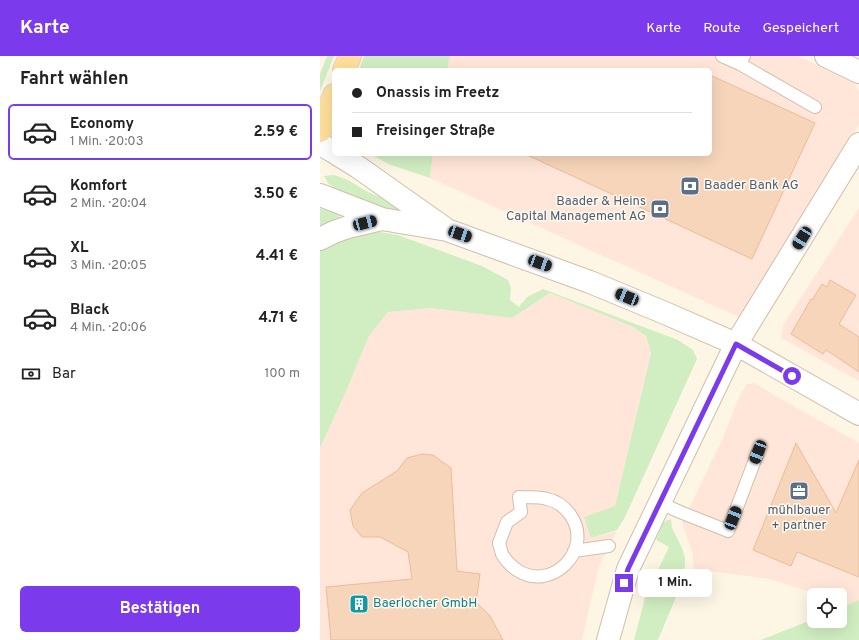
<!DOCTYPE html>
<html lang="de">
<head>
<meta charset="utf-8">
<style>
  body { margin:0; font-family:Overpass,sans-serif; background:#f2f2f2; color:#222; height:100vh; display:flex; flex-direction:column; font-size:15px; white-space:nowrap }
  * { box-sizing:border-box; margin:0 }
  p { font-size:13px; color:#767676 }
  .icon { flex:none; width:22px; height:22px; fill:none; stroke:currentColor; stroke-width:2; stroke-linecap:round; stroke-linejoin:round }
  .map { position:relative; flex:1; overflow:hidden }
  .drawer { display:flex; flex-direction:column; background:#fff; width:320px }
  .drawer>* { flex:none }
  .banner { position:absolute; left:12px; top:12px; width:380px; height:88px; border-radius:6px; box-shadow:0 4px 16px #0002; display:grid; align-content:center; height:88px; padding:0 20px; background:#fff }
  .controls { position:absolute; left:487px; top:532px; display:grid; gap:8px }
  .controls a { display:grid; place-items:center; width:40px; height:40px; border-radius:6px; background:#fff; box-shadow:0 4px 16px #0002; font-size:20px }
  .end { position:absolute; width:18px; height:18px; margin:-9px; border:5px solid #7c3aed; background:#fff; box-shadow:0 0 0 2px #fff }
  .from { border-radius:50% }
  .bubble { position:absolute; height:28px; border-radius:6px; background:#fff; box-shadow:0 4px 16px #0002; font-size:13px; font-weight:700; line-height:28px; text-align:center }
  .car { position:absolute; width:12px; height:24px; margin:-12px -6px; border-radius:5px; box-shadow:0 0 3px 1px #0007; background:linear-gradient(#222 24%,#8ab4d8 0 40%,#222 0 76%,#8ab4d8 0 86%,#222 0) }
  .banner b { display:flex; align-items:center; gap:14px; height:38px; font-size:15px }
  .banner b+b { border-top:1px solid #e0e0e0 }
  .banner i { width:10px; height:10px; background:#222 }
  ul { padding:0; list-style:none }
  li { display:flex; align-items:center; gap:12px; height:56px; margin:0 8px 6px; padding:0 12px; border:2px solid transparent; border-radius:6px }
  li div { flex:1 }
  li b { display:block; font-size:15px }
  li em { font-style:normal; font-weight:700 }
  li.active { border-color:#7c3aed }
  li>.icon { width:36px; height:36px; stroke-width:1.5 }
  h2 { padding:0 20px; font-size:18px; line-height:48px }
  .pay { display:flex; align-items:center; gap:10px; height:44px; padding:0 20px; font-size:15px }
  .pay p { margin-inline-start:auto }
  .action { display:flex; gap:8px; margin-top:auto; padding:8px 20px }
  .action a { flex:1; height:46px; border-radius:6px; background:#7c3aed; color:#fff; font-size:16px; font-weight:700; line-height:46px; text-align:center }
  header { display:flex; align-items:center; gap:24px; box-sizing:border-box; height:56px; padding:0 20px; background:#7c3aed; color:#fff }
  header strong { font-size:19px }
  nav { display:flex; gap:22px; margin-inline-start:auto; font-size:14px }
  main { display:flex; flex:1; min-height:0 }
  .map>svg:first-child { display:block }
</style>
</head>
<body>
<header>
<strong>Karte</strong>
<nav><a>Karte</a><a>Route</a><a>Gespeichert</a></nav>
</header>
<main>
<section class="drawer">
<h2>Fahrt wählen</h2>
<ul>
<li class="active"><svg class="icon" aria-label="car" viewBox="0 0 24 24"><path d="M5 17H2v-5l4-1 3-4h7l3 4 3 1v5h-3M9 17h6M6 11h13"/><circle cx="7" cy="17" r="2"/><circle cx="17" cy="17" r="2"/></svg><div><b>Economy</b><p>1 Min. · 20:03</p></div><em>2.59 €</em></li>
<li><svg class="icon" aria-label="car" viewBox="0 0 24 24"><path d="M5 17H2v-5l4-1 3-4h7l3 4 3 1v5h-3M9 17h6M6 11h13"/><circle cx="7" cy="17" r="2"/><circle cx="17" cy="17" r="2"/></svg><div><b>Komfort</b><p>2 Min. · 20:04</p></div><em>3.50 €</em></li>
<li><svg class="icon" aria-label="car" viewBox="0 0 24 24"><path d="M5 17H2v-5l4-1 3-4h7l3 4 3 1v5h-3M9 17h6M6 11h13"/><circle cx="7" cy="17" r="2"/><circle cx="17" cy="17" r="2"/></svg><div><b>XL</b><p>3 Min. · 20:05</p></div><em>4.41 €</em></li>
<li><svg class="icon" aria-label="car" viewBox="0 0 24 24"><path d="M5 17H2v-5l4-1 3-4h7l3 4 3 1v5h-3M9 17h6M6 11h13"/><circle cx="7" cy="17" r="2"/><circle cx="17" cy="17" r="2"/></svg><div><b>Black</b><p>4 Min. · 20:06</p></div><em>4.71 €</em></li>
</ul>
<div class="pay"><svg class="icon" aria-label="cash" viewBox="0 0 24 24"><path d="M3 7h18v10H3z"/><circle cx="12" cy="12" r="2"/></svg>Bar<p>100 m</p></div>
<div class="action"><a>Bestätigen</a></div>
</section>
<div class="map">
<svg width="539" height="584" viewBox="0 0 539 584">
  <rect width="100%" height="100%" fill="#fef6e5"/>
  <path fill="#ffe6d8" d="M130,0H477L534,26L539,36V69L419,261L110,122L113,98H390V14H127Z
    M539,152V325L461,282L463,269Z
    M230,237L313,271L326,280L331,297L295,450L271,482L297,475L279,510L262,584H0V392L25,338L49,280L68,256L111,252L192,262Z
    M435,327L459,342L539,387V544L529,548L520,546V539H500L449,523L374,513L373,498L362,467L402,384L420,339L427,328Z"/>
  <path fill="#d1eec2" d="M7,0H14L0,35V18Z
    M44,0H130L127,14H39Z
    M50,98H113L110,122L71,109Z
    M14,119L28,124L46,135L82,151L80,157L53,149L18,135L8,127L4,120Z
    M0,152L19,158L20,160C15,165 6,166 0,170Z
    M59,176L78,179L162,210L188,224L191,232L190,244L199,251L207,241L223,233L358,284L373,294L377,303L305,461L297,474L271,482L264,461L295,450L331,297L326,280L313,271L230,237L192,262L111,252L68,256L49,280L25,338L0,392V194L22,183Z
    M351,463L352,472L362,492L365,502V510L361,529L338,584H314L326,538L349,491L336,484L343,467L345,465Z
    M539,544V584H441L494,563V565H520V552Z"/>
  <path fill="#f6d5ba" stroke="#ebbc99" d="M390,19L495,67L432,203L205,98H390Z
    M510,224L536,239L519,268L539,281V316L506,294L503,298L471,278L491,243L492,244L502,228L507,231Z
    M476,387L516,457L539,404V521L477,496L471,510L433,494Z
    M102,398L113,399L131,412L137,515L160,518L156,546L170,560L183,584H11L6,531L92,523L88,496L60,481H42L33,470L30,454L42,437L77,415L87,402Z"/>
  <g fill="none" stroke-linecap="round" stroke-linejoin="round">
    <g stroke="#d1bea9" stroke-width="14">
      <path id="service" d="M402,0L420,8L424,0
        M420,8L495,51
        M199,441C208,442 218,440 227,443C237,445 245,451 251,460C274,494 231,537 197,514C191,510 186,505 182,498C181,495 180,491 179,487L187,466L201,456Z
        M340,447L360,456L408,475L438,396
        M254,495L289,490"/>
    </g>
    <g stroke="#d1bea9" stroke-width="24">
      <path id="minor" d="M506,0L539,16
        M288,584L308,513L416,288L539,88"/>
    </g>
    <g stroke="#d1bea9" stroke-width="24">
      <path id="tertiary" d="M0,88L14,96
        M17,98L38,111L123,171
        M0,139L62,163L127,174L270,226L345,257L416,288L539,358
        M0,183L14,176L28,171L62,163"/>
    </g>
    <g stroke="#dcd5cf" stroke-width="24">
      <path id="primary" d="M24,14L30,0
        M0,75L14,39"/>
    </g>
    <use href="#service" stroke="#fff" stroke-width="12"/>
    <use href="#minor" stroke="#fff" stroke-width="22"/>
    <use href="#tertiary" stroke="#fff" stroke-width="22"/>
    <use href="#primary" stroke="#ffdf9b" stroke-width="22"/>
  </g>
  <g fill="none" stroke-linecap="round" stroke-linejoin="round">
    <path stroke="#7c3aed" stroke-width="5" d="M304,527L308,513L416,288L472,320"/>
  </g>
  <defs>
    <g id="bank-square" transform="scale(1)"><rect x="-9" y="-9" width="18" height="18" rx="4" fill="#5c6f8a" stroke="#fff9ed"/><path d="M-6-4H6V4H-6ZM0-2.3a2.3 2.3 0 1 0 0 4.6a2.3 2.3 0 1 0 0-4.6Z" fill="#fff"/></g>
    <g id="office-square" transform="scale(1)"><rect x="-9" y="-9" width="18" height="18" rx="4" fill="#5c6f8a" stroke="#fff9ed"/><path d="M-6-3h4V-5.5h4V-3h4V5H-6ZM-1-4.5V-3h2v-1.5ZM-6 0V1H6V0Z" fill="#fff"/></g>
    <g id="building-square" transform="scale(1)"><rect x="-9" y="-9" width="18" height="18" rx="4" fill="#0f9aa8" stroke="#fff9ed"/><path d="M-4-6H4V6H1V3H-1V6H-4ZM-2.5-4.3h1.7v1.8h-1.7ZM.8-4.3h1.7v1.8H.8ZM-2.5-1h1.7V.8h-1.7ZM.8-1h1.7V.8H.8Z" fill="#fff"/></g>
  </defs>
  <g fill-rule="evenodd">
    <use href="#bank-square" x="370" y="130"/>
    <use href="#bank-square" x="340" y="153"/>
    <use href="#office-square" x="479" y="435"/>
    <use href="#building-square" x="39" y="548"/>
  </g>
  <g text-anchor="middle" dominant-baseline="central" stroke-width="3" stroke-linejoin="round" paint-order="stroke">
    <g font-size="13" fill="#4e5e75" stroke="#fff9ed" text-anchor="start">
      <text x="384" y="130">Baader Bank AG</text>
      <text x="326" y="146" text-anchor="end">Baader &amp; Heins<tspan x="326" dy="15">Capital Management AG</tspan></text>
      <text x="479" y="455" text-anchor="middle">mühlbauer<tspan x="479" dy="15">+ partner</tspan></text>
    </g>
    <g font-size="13" fill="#0d838f" stroke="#fff9ed" text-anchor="start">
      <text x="53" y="548">Baerlocher GmbH</text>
    </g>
  </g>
</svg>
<div class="controls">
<a><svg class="icon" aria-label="locate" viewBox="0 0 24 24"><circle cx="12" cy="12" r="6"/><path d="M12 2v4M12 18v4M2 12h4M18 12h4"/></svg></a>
</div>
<i class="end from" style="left:472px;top:320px"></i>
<i class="end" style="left:304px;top:527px"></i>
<div class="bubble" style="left:318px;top:513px;width:74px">1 Min.</div>
<i class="car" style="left:45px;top:167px;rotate:75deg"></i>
<i class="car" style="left:140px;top:178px;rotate:109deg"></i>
<i class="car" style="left:482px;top:182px;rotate:212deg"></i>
<i class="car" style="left:220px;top:207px;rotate:110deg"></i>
<i class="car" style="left:307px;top:241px;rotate:292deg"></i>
<i class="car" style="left:438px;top:396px;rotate:201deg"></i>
<i class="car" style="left:413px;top:462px;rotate:21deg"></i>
<div class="banner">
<b><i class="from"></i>Onassis im Freetz</b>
<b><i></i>Freisinger Straße</b>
</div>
</div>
</main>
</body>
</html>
